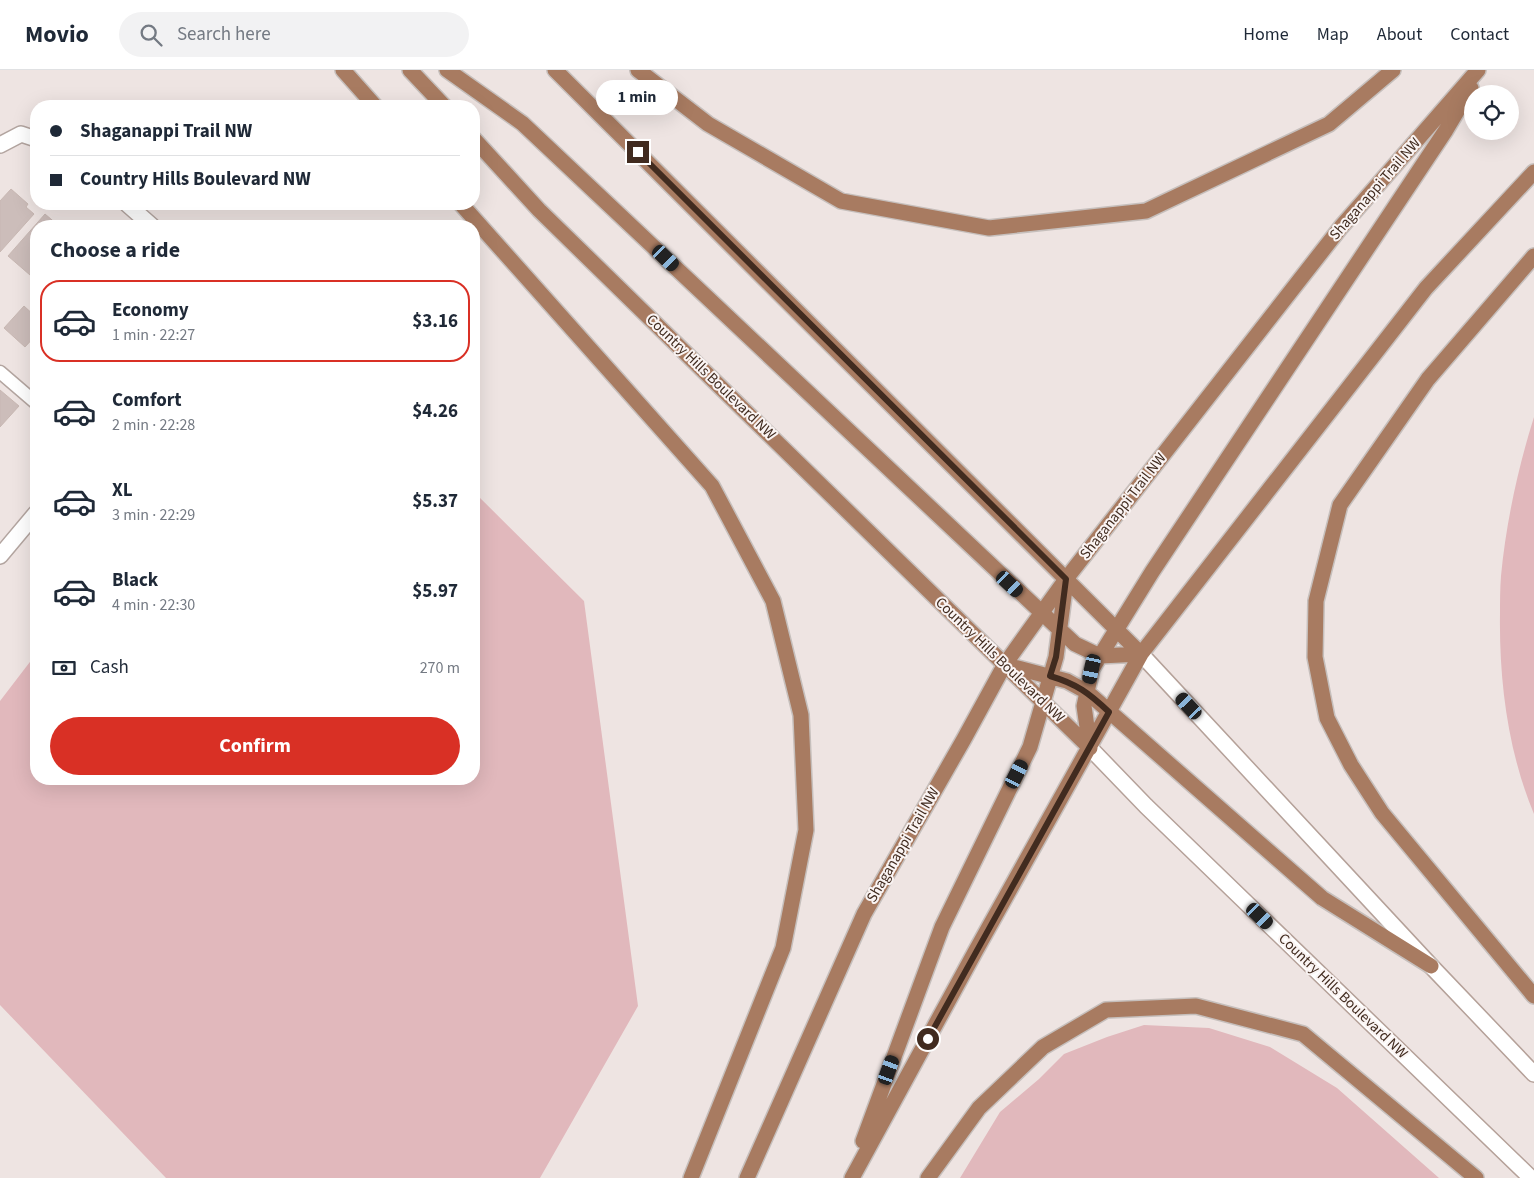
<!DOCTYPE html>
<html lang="en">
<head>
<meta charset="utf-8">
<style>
  body { margin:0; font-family:"Source Sans 3",sans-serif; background:#f2f2f3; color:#1f2937; height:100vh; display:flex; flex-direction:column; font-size:19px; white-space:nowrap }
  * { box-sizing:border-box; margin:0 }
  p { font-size:16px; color:#747a83 }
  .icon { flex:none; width:28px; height:28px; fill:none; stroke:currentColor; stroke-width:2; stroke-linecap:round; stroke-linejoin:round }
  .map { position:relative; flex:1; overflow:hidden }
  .details { position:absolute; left:30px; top:150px; width:450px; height:565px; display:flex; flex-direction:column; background:#fff; border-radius:20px; box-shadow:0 5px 20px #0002 }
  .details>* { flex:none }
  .hud { position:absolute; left:30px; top:30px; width:450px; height:110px; border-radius:20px; box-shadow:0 5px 20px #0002; display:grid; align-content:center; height:110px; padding:0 20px; background:#fff }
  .controls { position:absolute; left:1464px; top:15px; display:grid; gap:10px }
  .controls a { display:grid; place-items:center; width:55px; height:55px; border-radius:50%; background:#fff; box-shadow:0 5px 20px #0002; font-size:25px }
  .end { position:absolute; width:22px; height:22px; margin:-11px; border:6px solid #412b1f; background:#fff; box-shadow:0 0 0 2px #fff }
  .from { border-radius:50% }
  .bubble { position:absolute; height:35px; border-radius:18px; background:#fff; box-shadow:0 5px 20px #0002; font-size:16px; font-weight:700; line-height:35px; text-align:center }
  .car { position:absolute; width:15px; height:30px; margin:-15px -8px; border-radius:6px; box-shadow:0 0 4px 1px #0007; background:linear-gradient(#222 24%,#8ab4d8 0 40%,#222 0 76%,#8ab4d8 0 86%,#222 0) }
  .hud b { display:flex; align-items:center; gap:18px; height:48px; font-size:19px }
  .hud b+b { border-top:1px solid #e0e1e3 }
  .hud i { width:12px; height:12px; background:#1f2937 }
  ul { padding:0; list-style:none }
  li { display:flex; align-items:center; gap:15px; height:82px; margin:0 10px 8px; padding:0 10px; border:2px solid transparent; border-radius:20px }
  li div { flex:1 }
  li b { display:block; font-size:19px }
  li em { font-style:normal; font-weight:700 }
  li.selected { border-color:#d93025 }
  li>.icon { width:45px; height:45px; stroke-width:1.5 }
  h2 { padding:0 20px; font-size:22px; line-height:60px }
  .pay { display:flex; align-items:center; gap:12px; height:55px; padding:0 20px; font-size:19px }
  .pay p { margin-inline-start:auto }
  .cta { display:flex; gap:10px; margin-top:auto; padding:10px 20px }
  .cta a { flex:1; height:58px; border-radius:30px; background:#d93025; color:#fff; font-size:20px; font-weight:700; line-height:58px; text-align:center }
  header { display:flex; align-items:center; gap:30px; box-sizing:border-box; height:70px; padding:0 25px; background:#fff; border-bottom:1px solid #e0e1e3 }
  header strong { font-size:24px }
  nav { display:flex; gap:28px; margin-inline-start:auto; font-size:18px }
  .search { width:350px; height:45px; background:#f2f2f3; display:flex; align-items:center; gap:12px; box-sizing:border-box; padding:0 18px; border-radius:28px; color:#747a83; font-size:19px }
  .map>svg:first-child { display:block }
</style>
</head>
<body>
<header>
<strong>Movio</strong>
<div class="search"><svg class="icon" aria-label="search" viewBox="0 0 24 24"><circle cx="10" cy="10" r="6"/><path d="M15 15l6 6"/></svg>Search here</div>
<nav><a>Home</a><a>Map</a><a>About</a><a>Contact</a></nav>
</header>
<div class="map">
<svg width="1534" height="1108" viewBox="0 0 1534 1108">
  <rect width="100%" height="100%" fill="#eee4e2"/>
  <path fill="#e1b8bc" d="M1534,347V744C1508,682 1499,611 1500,544C1500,531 1500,519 1501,506C1506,453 1518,398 1534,347Z
    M474,422L584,531L638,936L540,1108H166L0,935V631L36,584V709H474Z
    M1144,955L1209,958L1270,977L1337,1018L1439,1108H960L1000,1042L1039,1009L1064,984L1107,967Z"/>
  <path fill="#ccbdba" stroke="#c8b8b3" d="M11,119L28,134L26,137L34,144L0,182V131Z
    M45,144L59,156H36V198L30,205L8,186Z
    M24,236L36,247V265L25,277L4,258Z
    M0,320L19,336L0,357Z"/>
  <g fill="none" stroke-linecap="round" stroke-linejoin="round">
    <g stroke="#b3a5a0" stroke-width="15">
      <path id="lane" d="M0,302L36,333"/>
    </g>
    <g stroke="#b3a5a0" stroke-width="18">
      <path id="street" d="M0,75L21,64L36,69
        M127,134L152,156
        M0,486L36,443"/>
    </g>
    <g stroke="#b5a199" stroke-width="18">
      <path id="secondary" d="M1141,584L1431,896L1534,1004
        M1090,678L1146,736L1531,1108"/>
    </g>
    <g stroke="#c6bfbc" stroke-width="18">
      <path id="primary" d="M343,0L375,36
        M410,0L444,36
        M447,0L522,53L1075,574L1100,586L1141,584
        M555,0L1141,584
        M638,0L708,54L841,131L989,158L1146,141L1329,54L1393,0
        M474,69L539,140L1090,678
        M461,134L712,416L773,531L801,645L806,760L783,878L691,1108
        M1534,186L1428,309L1340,435L1316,531L1315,587L1327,648L1351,695L1382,743L1534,926
        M1006,595L1067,611L1087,622L1322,828L1431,896
        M1090,678L1084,636L1092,599L1152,502L1446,60L1471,18
        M863,1071L942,857L1030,677L1056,587L1066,511
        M747,1108L864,844L964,669L1005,594L1066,509L1341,157L1478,0
        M852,1108L975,882L1141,584L1426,218L1534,102
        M928,1108L979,1038L1043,977L1106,940L1196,936L1303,964L1476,1108"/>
    </g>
    <use href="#lane" stroke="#fff" stroke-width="12"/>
    <use href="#street" stroke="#fff" stroke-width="15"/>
    <use href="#secondary" stroke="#fff" stroke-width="15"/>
    <use href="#primary" stroke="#a87b61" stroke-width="15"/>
  </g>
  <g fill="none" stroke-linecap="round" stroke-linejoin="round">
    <path stroke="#412b1f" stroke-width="6" d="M638,82L1066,509L1056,587L1050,606C1077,614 1089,623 1109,642L928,969"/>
  </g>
  <g text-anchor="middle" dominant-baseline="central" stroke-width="4" stroke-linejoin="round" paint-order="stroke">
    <g font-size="15" fill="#412b1f" stroke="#faf4f3">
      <text transform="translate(1375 119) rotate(-49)">Shaganappi Trail NW</text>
      <text transform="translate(711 307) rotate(44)">Country Hills Boulevard NW</text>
      <text transform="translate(1123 436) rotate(-52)">Shaganappi Trail NW</text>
      <text transform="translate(1000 590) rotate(44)">Country Hills Boulevard NW</text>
      <text transform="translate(903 775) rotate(-60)">Shaganappi Trail NW</text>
      <text transform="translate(1343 926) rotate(44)">Country Hills Boulevard NW</text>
    </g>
  </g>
</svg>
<div class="controls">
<a><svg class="icon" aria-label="locate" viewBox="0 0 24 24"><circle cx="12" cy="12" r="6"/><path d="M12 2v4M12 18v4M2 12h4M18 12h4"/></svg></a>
</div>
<i class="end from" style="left:928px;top:969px"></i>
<i class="end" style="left:638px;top:82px"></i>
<div class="bubble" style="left:596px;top:10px;width:82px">1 min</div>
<i class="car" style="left:666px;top:188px;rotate:134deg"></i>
<i class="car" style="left:1010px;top:514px;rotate:133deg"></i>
<i class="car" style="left:1092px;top:599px;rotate:192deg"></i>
<i class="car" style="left:1189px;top:636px;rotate:317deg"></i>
<i class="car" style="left:1017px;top:704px;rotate:27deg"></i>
<i class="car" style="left:1260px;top:846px;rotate:134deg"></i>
<i class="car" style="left:889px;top:1000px;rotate:20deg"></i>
<div class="hud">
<b><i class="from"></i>Shaganappi Trail NW</b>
<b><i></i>Country Hills Boulevard NW</b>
</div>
<section class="details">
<h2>Choose a ride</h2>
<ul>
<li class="selected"><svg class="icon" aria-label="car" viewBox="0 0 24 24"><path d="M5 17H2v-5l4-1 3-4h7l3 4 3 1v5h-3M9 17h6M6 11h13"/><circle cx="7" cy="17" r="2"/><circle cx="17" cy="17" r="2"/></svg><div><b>Economy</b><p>1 min · 22:27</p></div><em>$3.16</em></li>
<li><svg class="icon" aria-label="car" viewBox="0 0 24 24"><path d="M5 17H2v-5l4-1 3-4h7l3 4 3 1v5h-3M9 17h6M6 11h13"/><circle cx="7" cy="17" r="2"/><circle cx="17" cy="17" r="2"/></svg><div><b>Comfort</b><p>2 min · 22:28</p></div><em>$4.26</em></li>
<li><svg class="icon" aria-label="car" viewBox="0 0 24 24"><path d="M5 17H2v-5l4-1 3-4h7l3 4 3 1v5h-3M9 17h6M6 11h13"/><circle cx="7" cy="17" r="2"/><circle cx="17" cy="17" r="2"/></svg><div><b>XL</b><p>3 min · 22:29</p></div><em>$5.37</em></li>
<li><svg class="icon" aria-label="car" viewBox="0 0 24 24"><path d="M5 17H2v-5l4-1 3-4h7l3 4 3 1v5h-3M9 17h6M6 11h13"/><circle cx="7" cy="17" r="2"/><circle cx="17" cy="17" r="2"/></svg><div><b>Black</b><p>4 min · 22:30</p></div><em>$5.97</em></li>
</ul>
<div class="pay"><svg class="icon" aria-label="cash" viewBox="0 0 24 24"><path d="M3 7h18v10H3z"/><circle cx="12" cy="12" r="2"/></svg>Cash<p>270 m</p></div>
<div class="cta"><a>Confirm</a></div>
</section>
</div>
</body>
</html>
